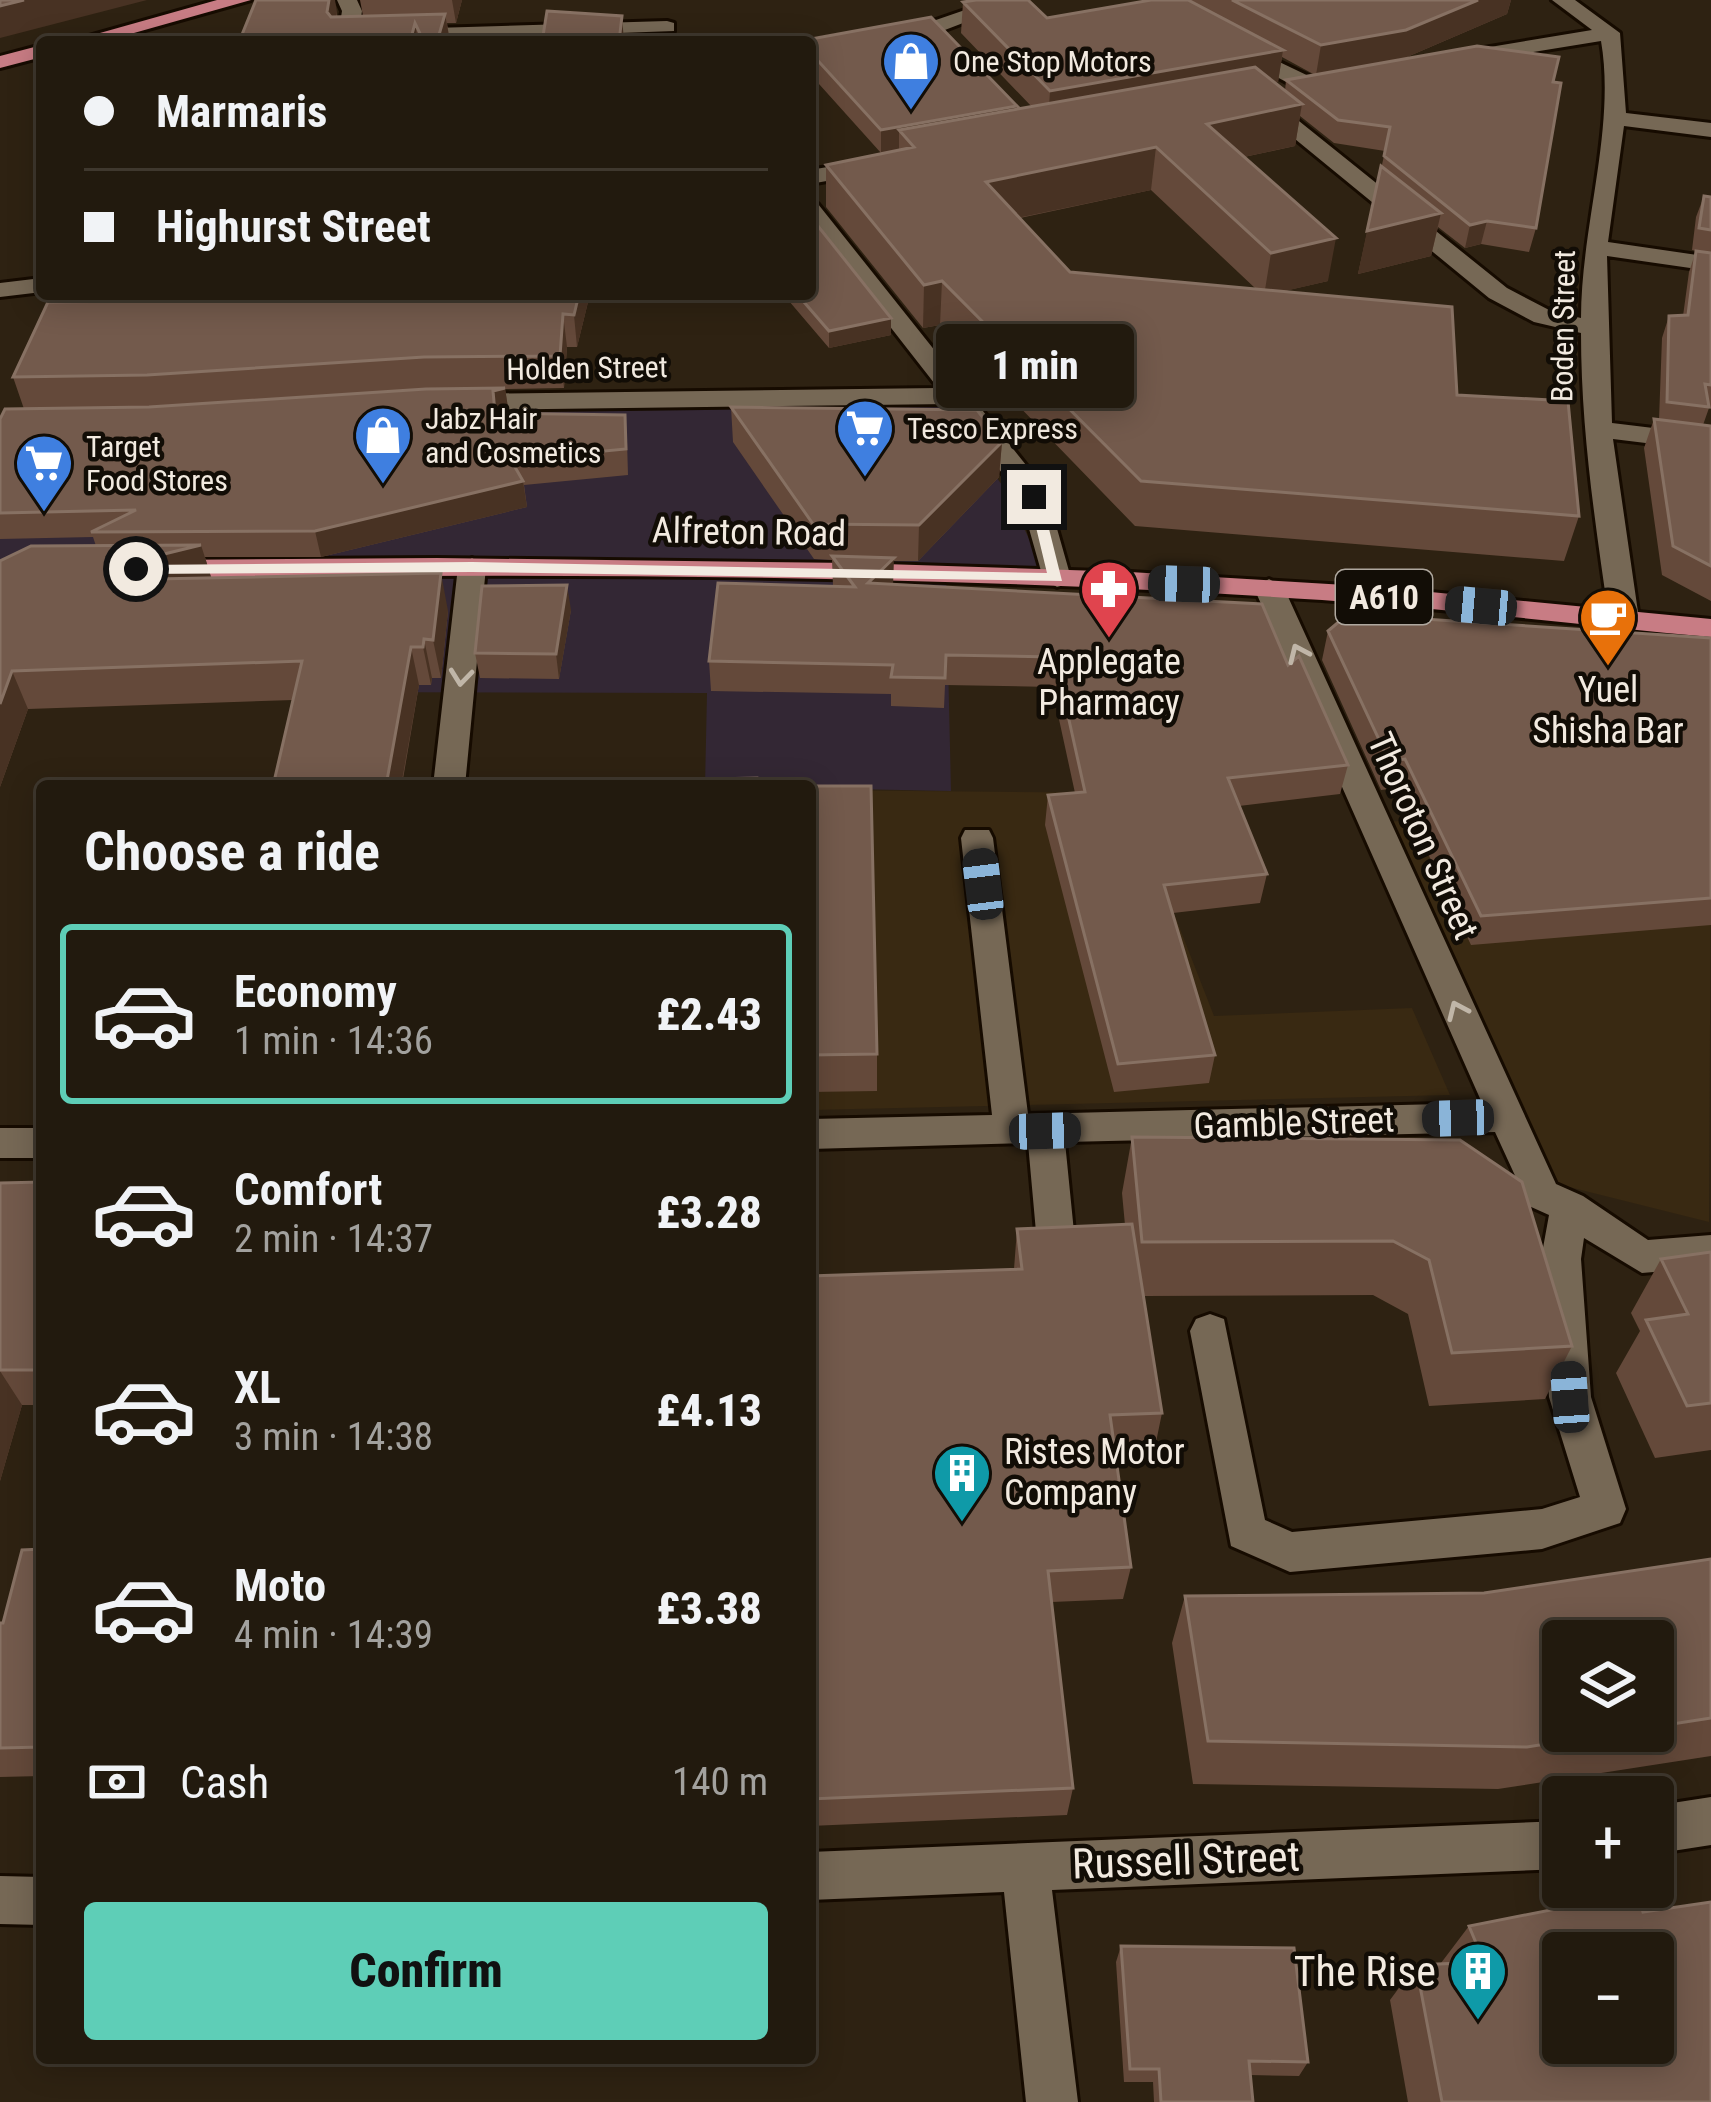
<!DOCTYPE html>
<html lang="en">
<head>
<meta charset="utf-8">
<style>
  body { margin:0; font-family:"Roboto Condensed",sans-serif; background:#2e271c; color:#f1f3f6; height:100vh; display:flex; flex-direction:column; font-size:45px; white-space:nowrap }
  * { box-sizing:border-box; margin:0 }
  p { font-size:39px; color:#a2a19e }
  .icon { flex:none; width:66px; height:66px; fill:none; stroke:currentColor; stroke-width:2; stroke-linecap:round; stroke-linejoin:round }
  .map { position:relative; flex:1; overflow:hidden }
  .panel { position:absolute; left:36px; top:780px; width:780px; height:1284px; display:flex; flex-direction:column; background:#221a0e; border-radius:12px; box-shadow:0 6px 30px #0003,0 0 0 3px #3f382e }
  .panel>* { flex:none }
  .banner { position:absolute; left:36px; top:36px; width:780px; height:264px; border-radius:12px; box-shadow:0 6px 30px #0003,0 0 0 3px #3f382e; display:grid; align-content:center; height:264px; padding:0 48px; background:#221a0e }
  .controls { position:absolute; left:1542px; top:1620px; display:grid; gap:24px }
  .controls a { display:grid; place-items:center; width:132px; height:132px; border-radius:12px; background:#221a0e; box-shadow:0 6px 30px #0003,0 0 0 3px #3f382e; font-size:60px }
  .end { position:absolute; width:54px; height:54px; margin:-27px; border:15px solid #f2eae0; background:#111; box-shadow:0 0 0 6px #111 }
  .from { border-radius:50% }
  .bubble { position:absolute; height:84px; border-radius:12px; background:#221a0e; box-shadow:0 6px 30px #0003,0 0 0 3px #3f382e; font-size:39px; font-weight:800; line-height:84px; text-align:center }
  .car { position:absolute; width:36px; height:72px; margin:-36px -18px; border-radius:15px; box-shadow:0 0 9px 3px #0007; background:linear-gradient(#222 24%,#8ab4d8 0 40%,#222 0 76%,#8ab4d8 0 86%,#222 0) }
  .banner b { display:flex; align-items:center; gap:42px; height:114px; font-size:45px }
  .banner b+b { border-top:3px solid #3f382e }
  .banner i { width:30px; height:30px; background:#f1f3f6 }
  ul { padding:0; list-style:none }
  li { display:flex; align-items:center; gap:36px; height:180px; margin:0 24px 18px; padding:0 24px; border:6px solid transparent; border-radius:12px }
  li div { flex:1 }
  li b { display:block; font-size:45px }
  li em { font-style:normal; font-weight:800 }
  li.current { border-color:#5eceb7 }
  li>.icon { width:108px; height:108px; stroke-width:1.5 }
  h2 { padding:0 48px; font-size:54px; line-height:144px }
  .pay { display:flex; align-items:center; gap:30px; height:132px; padding:0 48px; font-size:45px }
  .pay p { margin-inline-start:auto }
  .button { display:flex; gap:24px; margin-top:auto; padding:24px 48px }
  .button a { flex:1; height:138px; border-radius:12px; background:#5eceb7; color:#111; font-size:48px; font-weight:800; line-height:138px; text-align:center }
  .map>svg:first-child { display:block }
</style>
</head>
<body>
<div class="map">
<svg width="1711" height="2102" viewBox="0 0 1711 2102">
  <rect width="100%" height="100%" fill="#2e2212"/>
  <path fill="#332734" d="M940,404L1006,490L1047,577L946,573L951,791L705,786L707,693L293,692L0,592V427L419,408Z"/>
  <path fill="#392912" d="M810,790L1127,793L1214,1016L1412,1008L1450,1095L810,1110Z
    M1692,796L1711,827L1709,1222L1549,1182L1387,822Z"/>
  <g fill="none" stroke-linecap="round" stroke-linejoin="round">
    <g stroke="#160b00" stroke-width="6">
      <path id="minor" d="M337,0H357L362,11L357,42H337L342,11Z
        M994,0H1023L937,33L810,51V42H802L933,21Z
        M1552,0H1575L1620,33L1626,113L1711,123V137L1624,126L1608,242L1711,257V271L1607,256L1612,423L1711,435V451L1613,439L1639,619L1624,628L1609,619C1595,522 1581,429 1581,333L1534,322L1489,298L1250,102L1261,95L1269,97L1507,288L1551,311L1581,318C1581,226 1616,128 1601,41L1460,64L1449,58L1460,52L1592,30Z
        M667,21L674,23V31L400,41L390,35L400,29Z
        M1240,43L1317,80L1320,85L1317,90H1301L1233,53L1230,49Z
        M874,159L885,166L882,171L810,184V170Z
        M810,202L818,204L1034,475L1048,497L1071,578L1067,584L1057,587L1043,578L1020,497L950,404L459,410L446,402L459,394L938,388L810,224Z
        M42,278V292L0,297V283Z
        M472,558L486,567L465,786H433L458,567Z
        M1269,579L1284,588L1556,1184L1583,1196L1648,1240L1711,1235V1267L1642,1273L1584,1238L1581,1259L1591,1397L1626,1509L1620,1523L1542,1549L1290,1572L1231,1546L1190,1331L1196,1319L1210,1314L1224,1319L1265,1520L1292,1532L1542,1509L1580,1497L1549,1397L1541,1259L1549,1215L1529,1206L1495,1132L1065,1142L1074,1232L1069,1243L1055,1248L1041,1243L1036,1232L1028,1143L810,1149V1119L992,1115L961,838L965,830H989L993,838L1028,1114L1482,1103L1254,588Z
        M0,1128H42V1158H0Z
        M1711,1797V1845L1653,1854V1806Z
        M1563,1821V1869L1052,1890L1078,2102H1026L1004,1892L810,1900V1852Z
        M0,1876L42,1877V1925L0,1924Z"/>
    </g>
    <g stroke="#160b00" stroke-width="6">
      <path id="major" d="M217,0H251L102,42H68Z
        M42,45V57L0,68V56Z
        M437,558L853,563L1130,572L1379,587L1711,619V637C1581,625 1452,609 1322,600C936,574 547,573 160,578L146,569L160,560Z"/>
    </g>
    <use href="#minor" fill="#766855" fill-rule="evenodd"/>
    <use href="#major" fill="#c87c84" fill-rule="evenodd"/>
  </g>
  <path fill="#64493a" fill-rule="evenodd" d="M360,0H462L456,23H447L450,42H239L337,12V17L363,16Z
    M1151,0H1511L1507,14L1400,60L1553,82L1536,228L1529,252L1481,244L1465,248L1438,227L1431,256L1358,274L1385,151L1334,143L1300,116L1295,146L1244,157L1328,281L1284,291L1457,395L1579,516L1564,561L1135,526L940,325L923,328L826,207V165L881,153L810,74V42L1017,109L1032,107L961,33L963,2L1047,18ZM1282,57L1315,75L1286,80L1285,91L1274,82H1278ZM1151,190L1256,289L1070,272L1020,218Z
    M1704,196L1711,197V408H1709L1703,425L1711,426V601L1662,575L1644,448L1654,419L1659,420L1662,338L1669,316H1683L1689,272L1696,251L1701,252L1692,250L1696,217Z
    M139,294H590L577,347H567L564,388L505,389L509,414L627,441L628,475L524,485L527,507L321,557H205L211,578L448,611L441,678H432L431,685H419L402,785L758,786H273L293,700L28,709L0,787V561L96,546L93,537L0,539V419L24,409L13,377L136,301Z
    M783,294H810L891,318V335L829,348Z
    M731,407L1002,442L999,477L918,561H893V585L1288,665L1348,765L1340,794L1239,806L1267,874L1260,903L1173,913L1215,1055L1209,1083L1114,1092L1045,825L1048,795L1075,793L1052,687L945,685L944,708L891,706V694L711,691L709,661L833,586L832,560L814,559L733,442Z
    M571,610L559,679L480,678L475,653Z
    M1328,631L1711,638V925L1471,945L1397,788L1381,790L1322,660Z
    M810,786L877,1054V1091L810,1092Z
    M1132,1137L1460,1140L1572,1346L1545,1399L1429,1406L1408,1314L1373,1295L1144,1296L1162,1413L1155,1447L1114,1448L1131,1567L1123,1599L1052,1602L1073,1788L1067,1815L810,1826V1276L1014,1269L1017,1229L1125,1225L1122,1193Z
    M42,1182V1405H22L0,1481V1183Z
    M1711,1252V1450L1655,1458L1616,1373L1640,1331L1631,1313L1661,1259Z
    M42,1549V1776L0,1777V1623H3Z
    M1711,1559V1756L1498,1789L1193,1784L1172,1643L1185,1596L1484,1593ZM1653,1641V1731H1563Z
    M1643,1912L1711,2102H1408L1390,2000L1416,1965L1441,1963L1469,1926Z
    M1121,1946L1308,2062L1299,2076L1250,2075L1253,2102H1154L1153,2082H1124L1116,1962Z"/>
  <path fill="#483223" d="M24,0H147L0,38V6Z
    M329,0H335L337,12L333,41L327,12Z
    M452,0H462L456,23Z
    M1478,0H1511L1507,14L1400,60L1316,75L1321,45Z
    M445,14L450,42H437Z
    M622,16L624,42H619Z
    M415,23L418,42H410Z
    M1283,50L1278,82L1048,123L1050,91Z
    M1302,104L1295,146L1201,166L1207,124Z
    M1017,106L1016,129L899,130V150L881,153V130Z
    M1156,147L1151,190L984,225L986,182Z
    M1441,213L1431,256L1358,274L1367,231Z
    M1487,221L1481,244L1465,248L1470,225Z
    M1336,238L1328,281L1264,296L1271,253Z
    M942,281L940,325L923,328L924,285Z
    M579,294H590L577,347L574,315Z
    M563,314L567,347L564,388L560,356Z
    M891,318V335L829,348V331Z
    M505,388L509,414L495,413L493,391Z
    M1002,442L999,477L918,561L919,525Z
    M523,481L527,507L321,557L315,531Z
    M201,545L213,583L155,579L152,557Z
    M894,558L893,587L868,583Z
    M441,573L448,611L441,678L433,640Z
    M567,585L571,610L559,679L556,654Z
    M424,639L432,678L431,685L423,647Z
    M411,647L419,685L401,786H386Z
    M12,671L28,709L0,787V704Z
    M0,1371L22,1405L0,1481Z"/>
  <path fill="#735a4c" stroke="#877163" stroke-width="3" fill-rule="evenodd" d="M0,0H24L0,6Z
    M256,0H329L327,12L331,17L445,14L437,42H424L415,23L410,42H239Z
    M976,0H1028L1047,18L1151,0H1188L1283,50L1050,91L963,2Z
    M1232,0H1478L1406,30L1321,45Z
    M547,11L622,16L619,42H542Z
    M931,17L1017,106L881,130L810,52V42L800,41Z
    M1477,46L1559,57L1553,82L1561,83L1536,228L1487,221L1470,225L1384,156L1390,127L1338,120L1286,80Z
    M1255,67L1302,104L1207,124L1336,238L1271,253L1156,147L986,182L1070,272L1452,307L1457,395L1568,401L1579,516L1141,481L942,281L924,285L826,165L914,147L899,130Z
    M1381,166L1441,213L1367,231Z
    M1704,196L1711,197V230L1699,228Z
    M810,216L891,318L829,331L797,294H810Z
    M1696,251L1711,253V385L1705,384L1709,407L1667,402L1669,316L1688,315Z
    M139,294H579L574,315L563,314L560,356L424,357L147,375L13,377L48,302L136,301Z
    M505,388L493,391L495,413L625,415L626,449L511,460L523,481L315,531L91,532L136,510L0,513V419L5,409L149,407L426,389Z
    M731,407L977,410L1002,442L919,525L813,524Z
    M1654,419L1711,426V566L1673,546Z
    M201,545L152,557L155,579L441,573L433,640L424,639L423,647H411L386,786L757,778L758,786H273L302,661L12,671L0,704V561L31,546Z
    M832,556L894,558L868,583L1262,604L1288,665L1299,656L1348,765L1228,778L1267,874L1164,885L1215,1055L1118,1064L1048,795L1085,792L1055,657L946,655L945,678L891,677L893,665L709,661L718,583L855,587Z
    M567,585L556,654L475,653L482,586Z
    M1348,614L1711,638V898L1481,916L1405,759L1389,761L1328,631Z
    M810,786H871L877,1054L810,1055Z
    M1132,1137L1460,1140L1522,1182L1572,1346L1452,1353L1429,1260L1393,1241L1142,1242Z
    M42,1182V1370H0V1183Z
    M1132,1224L1162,1413L1110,1415L1131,1567L1048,1571L1073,1788L810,1799V1276L1022,1269L1017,1229Z
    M1711,1252V1403L1687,1406L1646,1320L1688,1314L1661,1259Z
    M42,1549V1747L0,1748V1623H3L22,1550Z
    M1711,1559V1718L1653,1727V1641H1563V1731H1627L1527,1747L1208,1741L1185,1596L1484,1593Z
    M1637,1893L1643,1912L1711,1902V2102H1442L1416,1965L1484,1962L1469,1926ZM1563,1953H1653V2043H1563Z
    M1121,1946L1294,1948L1308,2062L1249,2061L1253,2102H1161L1159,2069H1130Z"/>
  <defs><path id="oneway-chevron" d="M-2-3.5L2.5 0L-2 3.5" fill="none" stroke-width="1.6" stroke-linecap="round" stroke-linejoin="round" transform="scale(3)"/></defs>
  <g stroke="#c0b6a8">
    <use href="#oneway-chevron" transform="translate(1298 653) rotate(-114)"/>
    <use href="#oneway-chevron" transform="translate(461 677) rotate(96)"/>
    <use href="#oneway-chevron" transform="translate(1457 1010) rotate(-114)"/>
  </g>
  <path fill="#f2eae0" d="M1028,494L1041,497L1062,581L472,572L136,574L128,569L136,565L472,562L1047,573Z"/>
  <defs>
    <g id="shop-pin" transform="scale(3)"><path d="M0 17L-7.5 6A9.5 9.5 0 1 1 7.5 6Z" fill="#3f7fe0" stroke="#120d06"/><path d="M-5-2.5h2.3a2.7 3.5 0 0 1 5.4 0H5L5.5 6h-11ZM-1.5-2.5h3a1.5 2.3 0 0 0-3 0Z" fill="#fff"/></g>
    <g id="supermarket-pin" transform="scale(3)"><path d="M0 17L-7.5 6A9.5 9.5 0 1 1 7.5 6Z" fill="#3f7fe0" stroke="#120d06"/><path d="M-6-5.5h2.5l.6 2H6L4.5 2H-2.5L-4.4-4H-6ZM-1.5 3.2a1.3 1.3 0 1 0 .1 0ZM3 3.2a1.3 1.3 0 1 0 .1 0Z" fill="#fff"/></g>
    <g id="pharmacy-pin" transform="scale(3)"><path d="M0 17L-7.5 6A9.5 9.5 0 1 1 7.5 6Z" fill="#e0444e" stroke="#120d06"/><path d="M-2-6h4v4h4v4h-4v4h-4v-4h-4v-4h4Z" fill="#fff"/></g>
    <g id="cafe-pin" transform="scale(3)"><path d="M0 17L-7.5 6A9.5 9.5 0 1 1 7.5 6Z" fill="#e8710a" stroke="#120d06"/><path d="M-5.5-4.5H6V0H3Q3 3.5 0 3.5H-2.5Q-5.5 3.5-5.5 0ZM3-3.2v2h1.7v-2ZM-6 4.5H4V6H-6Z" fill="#fff"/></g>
    <g id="building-pin" transform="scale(3)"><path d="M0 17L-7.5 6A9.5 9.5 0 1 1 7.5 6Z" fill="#0f9aa8" stroke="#120d06"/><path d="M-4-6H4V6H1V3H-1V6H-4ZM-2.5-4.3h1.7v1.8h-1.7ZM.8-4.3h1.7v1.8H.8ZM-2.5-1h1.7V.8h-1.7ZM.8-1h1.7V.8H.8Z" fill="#fff"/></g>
  </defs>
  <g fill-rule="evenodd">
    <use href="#shop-pin" x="911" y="61"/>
    <use href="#supermarket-pin" x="865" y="428"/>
    <use href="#shop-pin" x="383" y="435"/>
    <use href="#supermarket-pin" x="44" y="463"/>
    <use href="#pharmacy-pin" x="1109" y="589"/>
    <use href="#cafe-pin" x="1608" y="617"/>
    <use href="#building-pin" x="962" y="1473"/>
    <use href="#building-pin" x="1478" y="1971"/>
  </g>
  <g text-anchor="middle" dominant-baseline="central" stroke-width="9" stroke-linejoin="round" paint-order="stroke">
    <g font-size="30" fill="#f2eae0" stroke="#120d06" text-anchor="start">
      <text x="953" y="61">One Stop Motors</text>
      <text x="425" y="418">Jabz Hair<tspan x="425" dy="34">and Cosmetics</tspan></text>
      <text x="907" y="428">Tesco Express</text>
      <text x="86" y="446">Target<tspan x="86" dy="34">Food Stores</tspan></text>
    </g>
    <g font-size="30" fill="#f2eae0" stroke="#120d06">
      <text transform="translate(1563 326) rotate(-89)">Boden Street</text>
      <text transform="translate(587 368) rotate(-1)">Holden Street</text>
    </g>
    <rect fill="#120d06" stroke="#afa89f" stroke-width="3" x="1336" y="570" width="96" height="54" rx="9"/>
    <g font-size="33" font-weight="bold" fill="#f2eae0">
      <text x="1384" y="597">A610</text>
    </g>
    <g font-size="36" fill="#f2eae0" stroke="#120d06">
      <text transform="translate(749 532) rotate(1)">Alfreton Road</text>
      <text transform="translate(1423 836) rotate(66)">Thoroton Street</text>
      <text transform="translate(1294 1123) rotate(-2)">Gamble Street</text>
    </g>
    <g font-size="36" fill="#f2eae0" stroke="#120d06">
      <text x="1109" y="662">Applegate<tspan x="1109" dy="41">Pharmacy</tspan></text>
      <text x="1608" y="690">Yuel<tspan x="1608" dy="41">Shisha Bar</tspan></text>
      <text x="1004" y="1452" text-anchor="start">Ristes Motor<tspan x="1004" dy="41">Company</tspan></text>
    </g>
    <g font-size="42" fill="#f2eae0" stroke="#120d06">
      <text transform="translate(1186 1860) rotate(-2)">Russell Street</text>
    </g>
    <g font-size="42" fill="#f2eae0" stroke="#120d06" text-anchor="end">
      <text x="1436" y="1971">The Rise</text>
    </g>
  </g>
</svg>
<div class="controls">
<a><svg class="icon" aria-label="layers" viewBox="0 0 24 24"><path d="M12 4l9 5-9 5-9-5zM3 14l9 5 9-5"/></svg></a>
<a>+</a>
<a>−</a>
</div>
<i class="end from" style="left:136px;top:569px"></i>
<i class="end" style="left:1034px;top:497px"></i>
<div class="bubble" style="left:936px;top:324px;width:198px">1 min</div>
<i class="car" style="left:1184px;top:584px;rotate:272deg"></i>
<i class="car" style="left:1481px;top:606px;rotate:275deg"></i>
<i class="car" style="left:983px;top:884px;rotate:353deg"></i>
<i class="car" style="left:1458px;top:1118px;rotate:268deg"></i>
<i class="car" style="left:1045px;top:1131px;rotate:88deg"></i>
<i class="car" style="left:1570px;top:1397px;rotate:356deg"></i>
<div class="banner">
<b><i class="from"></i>Marmaris</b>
<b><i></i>Highurst Street</b>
</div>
<section class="panel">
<h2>Choose a ride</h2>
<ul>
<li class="current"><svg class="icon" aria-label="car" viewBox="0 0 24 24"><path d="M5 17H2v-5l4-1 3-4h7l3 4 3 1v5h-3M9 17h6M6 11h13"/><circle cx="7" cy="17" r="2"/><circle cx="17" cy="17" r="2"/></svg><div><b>Economy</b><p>1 min · 14:36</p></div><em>£2.43</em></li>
<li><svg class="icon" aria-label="car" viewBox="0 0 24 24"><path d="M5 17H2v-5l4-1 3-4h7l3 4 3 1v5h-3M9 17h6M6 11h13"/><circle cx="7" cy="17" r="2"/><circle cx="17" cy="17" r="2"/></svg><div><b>Comfort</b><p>2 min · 14:37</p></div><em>£3.28</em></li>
<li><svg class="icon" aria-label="car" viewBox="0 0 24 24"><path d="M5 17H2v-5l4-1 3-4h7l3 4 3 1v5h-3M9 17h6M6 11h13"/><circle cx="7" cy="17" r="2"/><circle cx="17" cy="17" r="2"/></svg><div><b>XL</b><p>3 min · 14:38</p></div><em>£4.13</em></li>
<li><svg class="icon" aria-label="car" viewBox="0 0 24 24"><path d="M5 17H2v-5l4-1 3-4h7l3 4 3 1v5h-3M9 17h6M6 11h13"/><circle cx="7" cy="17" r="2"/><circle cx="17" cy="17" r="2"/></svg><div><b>Moto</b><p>4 min · 14:39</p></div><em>£3.38</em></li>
</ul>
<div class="pay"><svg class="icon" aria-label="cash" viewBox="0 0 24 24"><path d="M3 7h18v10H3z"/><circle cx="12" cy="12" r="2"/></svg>Cash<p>140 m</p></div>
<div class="button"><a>Confirm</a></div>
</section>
</div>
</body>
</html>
